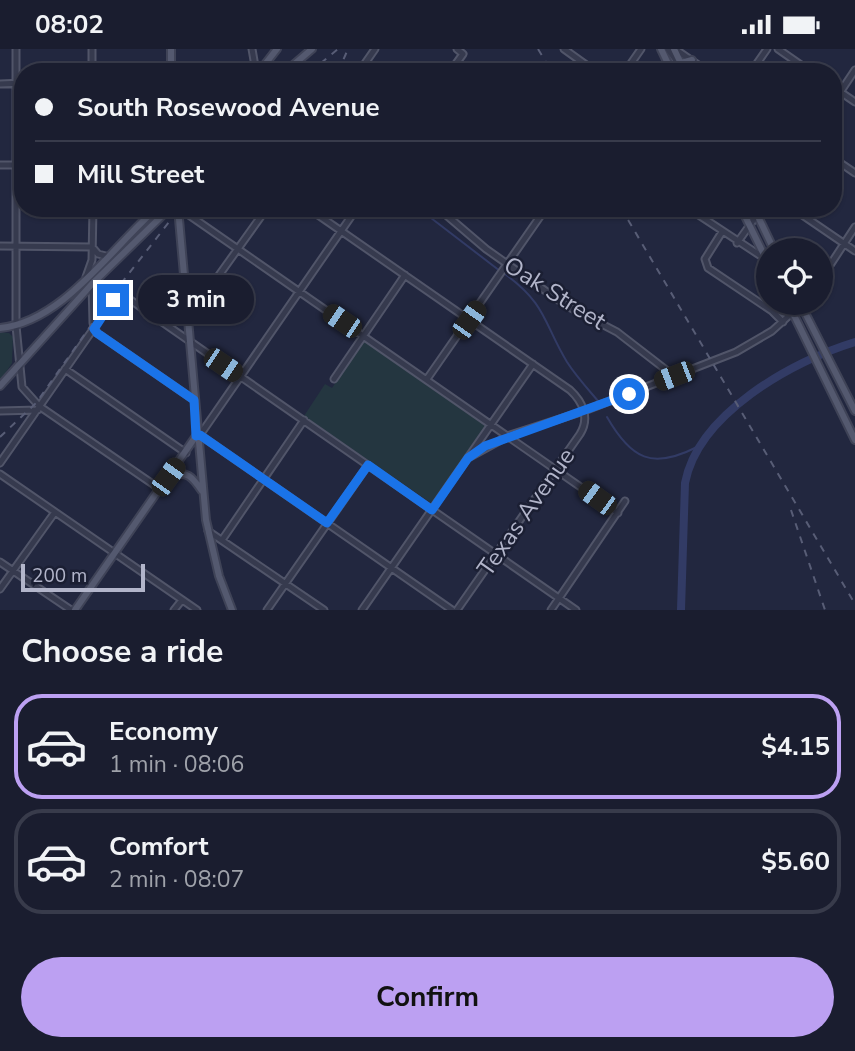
<!DOCTYPE html>
<html lang="en">
<head>
<meta charset="utf-8">
<style>
  body { margin:0; font-family:"Nunito Sans",sans-serif; background:#272a3b; color:#f1f3f6; height:100vh; display:flex; flex-direction:column; font-size:26px; white-space:nowrap }
  * { box-sizing:border-box; margin:0 }
  p { font-size:23px; color:#9fa2aa }
  .icon { flex:none; width:38px; height:38px; fill:none; stroke:currentColor; stroke-width:2; stroke-linecap:round; stroke-linejoin:round }
  .map { position:relative; height:561px; overflow:hidden }
  .panel { display:flex; flex-direction:column; background:#1a1d2f; flex:1 }
  .panel>* { flex:none }
  .guide { position:absolute; left:14px; top:14px; width:828px; height:154px; border-radius:28px; box-shadow:0 2px 5px #0004,0 0 0 2px #383b4b; display:grid; align-content:center; height:154px; padding:0 21px; background:#1a1d2f }
  .tools { position:absolute; left:756px; top:189px; display:grid; gap:14px }
  .tools a { display:grid; place-items:center; width:77px; height:77px; border-radius:50%; background:#1a1d2f; box-shadow:0 2px 5px #0004,0 0 0 2px #383b4b; font-size:35px }
  .scale { position:absolute; left:21px; bottom:18px; width:124px; box-sizing:border-box; padding-left:7px; border:4px solid #b2b5ca; border-top:0; font-size:19px; line-height:24px; white-space:nowrap; color:#b2b5ca; -webkit-text-stroke:5px #1b1f33; paint-order:stroke }
  .end { position:absolute; width:32px; height:32px; margin:-16px; border:9px solid #1a73e8; background:#fff; box-shadow:0 0 0 4px #fff }
  .from { border-radius:50% }
  .bubble { position:absolute; height:49px; border-radius:24px; background:#1a1d2f; box-shadow:0 2px 5px #0004,0 0 0 2px #383b4b; font-size:23px; font-weight:700; line-height:49px; text-align:center }
  .car { position:absolute; width:21px; height:42px; margin:-21px -10px; border-radius:9px; box-shadow:0 0 5px 2px #0007; background:linear-gradient(#222 24%,#8ab4d8 0 40%,#222 0 76%,#8ab4d8 0 86%,#222 0) }
  .guide b { display:flex; align-items:center; gap:24px; height:66px; font-size:26px }
  .guide b+b { border-top:2px solid #383b4b }
  .guide i { width:18px; height:18px; background:#f1f3f6 }
  ul { padding:0; list-style:none }
  li { display:flex; align-items:center; gap:21px; height:105px; margin:0 14px 10px; padding:0 7px; border:4px solid #383b4b; border-radius:28px }
  li div { flex:1 }
  li b { display:block; font-size:26px }
  li em { font-style:normal; font-weight:700 }
  li.selected { border-color:#bca0f2 }
  li>.icon { width:63px; height:63px; stroke-width:1.5 }
  h2 { padding:0 21px; font-size:32px; line-height:84px }
  .action { display:flex; gap:14px; margin-top:auto; padding:14px 21px }
  .action a { flex:1; height:80px; border-radius:42px; background:#bca0f2; color:#111; font-size:28px; font-weight:700; line-height:80px; text-align:center }
  .status { display:flex; justify-content:space-between; align-items:center; height:49px; padding:0 35px; background:#1a1d2f; direction:ltr }
  .status svg { height:19px; fill:currentColor }
  .map>svg:first-child { display:block }
</style>
</head>
<body>
<div class="status"><b>08:02</b><svg viewBox="0 0 49 12"><path d="M0 12V9h3v3zM5 12V6h3v6zM10 12V3h3v9zM15 12V0h3v12zM26 1h20v11H26zM47 4h2v5h-2z"/></svg></div>
<div class="map">
<svg width="855" height="561" viewBox="0 0 855 561">
  <rect width="100%" height="100%" fill="#22273f"/>
  <path fill="#243640" d="M0,283L9,284L13,288L12,314L0,332Z
    M364,292L486,376L431,454L304,367L325,335L332,339Z"/>
  <g fill="none" stroke-linecap="round" stroke-linejoin="round">
    <path stroke="#323b65" stroke-width="2" d="M418,159L500,222
      M505,225C547,256 543,273 567,313C576,327 587,339 598,352
      M607,368C631,410 652,421 697,398"/>
    <path stroke="#323b65" stroke-width="8" d="M681,561L685,434C698,365 792,312 855,293"/>
    <g stroke="#515569" stroke-width="9">
      <path id="minor" d="M16,0V277L22,338L39,357L160,440
        M92,0V23
        M252,0L256,23
        M564,0L596,23
        M668,0L677,13L708,23
        M675,0L704,20
        M778,0L811,23
        M359,23L375,0
        M450,23L463,5L457,0
        M625,23L641,0
        M751,23L767,0
        M0,35L23,34
        M833,38L855,53
        M833,54L855,21
        M833,109L855,124
        M0,116H23
        M308,159L570,341C583,353 590,369 580,385L457,561
        M438,159L486,200L567,257L617,283L674,327
        M688,159L767,211
        M792,159L855,202
        M186,164L618,464
        M722,183L705,210L708,219L772,262L783,273
        M737,194L762,159
        M0,197L92,198L98,205L106,207
        M86,228L92,211L93,159
        M821,230L855,178
        M92,235L93,274L97,284L194,351
        M187,271L267,159
        M65,320L186,404
        M334,330L405,226
        M427,330L546,159
        M0,362L38,361
        M200,386L357,159
        M196,387L200,386L452,561
        M468,409L510,386L584,362L736,303L772,282L803,254
        M0,414L119,243L576,561
        M0,425L197,561
        M208,482L324,561
        M222,491L304,371
        M0,513L71,561
        M0,540L55,463
        M174,561L182,551
        M267,561L368,416
        M362,561L533,315
        M551,561L625,452"/>
    </g>
    <g stroke="#3f4357" stroke-width="10">
      <path id="major" d="M171,0V23
        M661,0L672,23
        M674,0L685,23
        M259,23L277,0
        M285,23L312,0
        M677,23L681,14L692,11
        M178,159L206,471L219,527L232,561
        M741,159L768,214
        M754,159L774,201
        M788,254L855,391
        M794,254L797,261
        M800,254L855,362
        M0,279C63,273 111,199 157,159
        M0,337L92,235L170,159
        M170,428C187,420 193,429 202,442
        M75,561L196,387"/>
    </g>
    <use href="#minor" stroke="#363a4e" stroke-width="5"/>
    <use href="#major" stroke="#54596f" stroke-width="6"/>
    <path stroke="#585d76" stroke-width="2" stroke-dasharray="7 7" stroke-linecap="butt" d="M538,0L552,23
      M310,23L338,0
      M338,23L348,0
      M621,159L855,555
      M0,388L36,354L116,241L180,159
      M791,461L825,561"/>
  </g>
  <g fill="none" stroke-linecap="round" stroke-linejoin="round">
    <path stroke="#1a73e8" stroke-width="9" d="M113,251L94,280L97,284L194,351L196,387L200,386L327,474L368,416L432,461L468,409L485,397L629,345"/>
  </g>
  <g text-anchor="middle" dominant-baseline="central" stroke-width="5" stroke-linejoin="round" paint-order="stroke">
    <g font-size="24" fill="#b2b5ca" stroke="#1b1f33">
      <text transform="translate(555 244) rotate(32)">Oak Street</text>
      <text transform="translate(526 463) rotate(-55)">Texas Avenue</text>
    </g>
  </g>
</svg>
<div class="tools">
<a><svg class="icon" aria-label="locate" viewBox="0 0 24 24"><circle cx="12" cy="12" r="6"/><path d="M12 2v4M12 18v4M2 12h4M18 12h4"/></svg></a>
</div>
<div class="scale">200 m</div>
<i class="end from" style="left:629px;top:345px"></i>
<i class="end" style="left:113px;top:251px"></i>
<div class="bubble" style="left:138px;top:226px;width:116px">3 min</div>
<i class="car" style="left:469px;top:271px;rotate:35deg"></i>
<i class="car" style="left:342px;top:272px;rotate:304deg"></i>
<i class="car" style="left:223px;top:316px;rotate:124deg"></i>
<i class="car" style="left:674px;top:327px;rotate:249deg"></i>
<i class="car" style="left:168px;top:428px;rotate:36deg"></i>
<i class="car" style="left:597px;top:449px;rotate:306deg"></i>
<div class="guide">
<b><i class="from"></i>South Rosewood Avenue</b>
<b><i></i>Mill Street</b>
</div>
</div>
<section class="panel">
<h2>Choose a ride</h2>
<ul>
<li class="selected"><svg class="icon" aria-label="car" viewBox="0 0 24 24"><path d="M5 17H2v-5l4-1 3-4h7l3 4 3 1v5h-3M9 17h6M6 11h13"/><circle cx="7" cy="17" r="2"/><circle cx="17" cy="17" r="2"/></svg><div><b>Economy</b><p>1 min · 08:06</p></div><em>$4.15</em></li>
<li><svg class="icon" aria-label="car" viewBox="0 0 24 24"><path d="M5 17H2v-5l4-1 3-4h7l3 4 3 1v5h-3M9 17h6M6 11h13"/><circle cx="7" cy="17" r="2"/><circle cx="17" cy="17" r="2"/></svg><div><b>Comfort</b><p>2 min · 08:07</p></div><em>$5.60</em></li>
</ul>
<div class="action"><a>Confirm</a></div>
</section>
</body>
</html>
